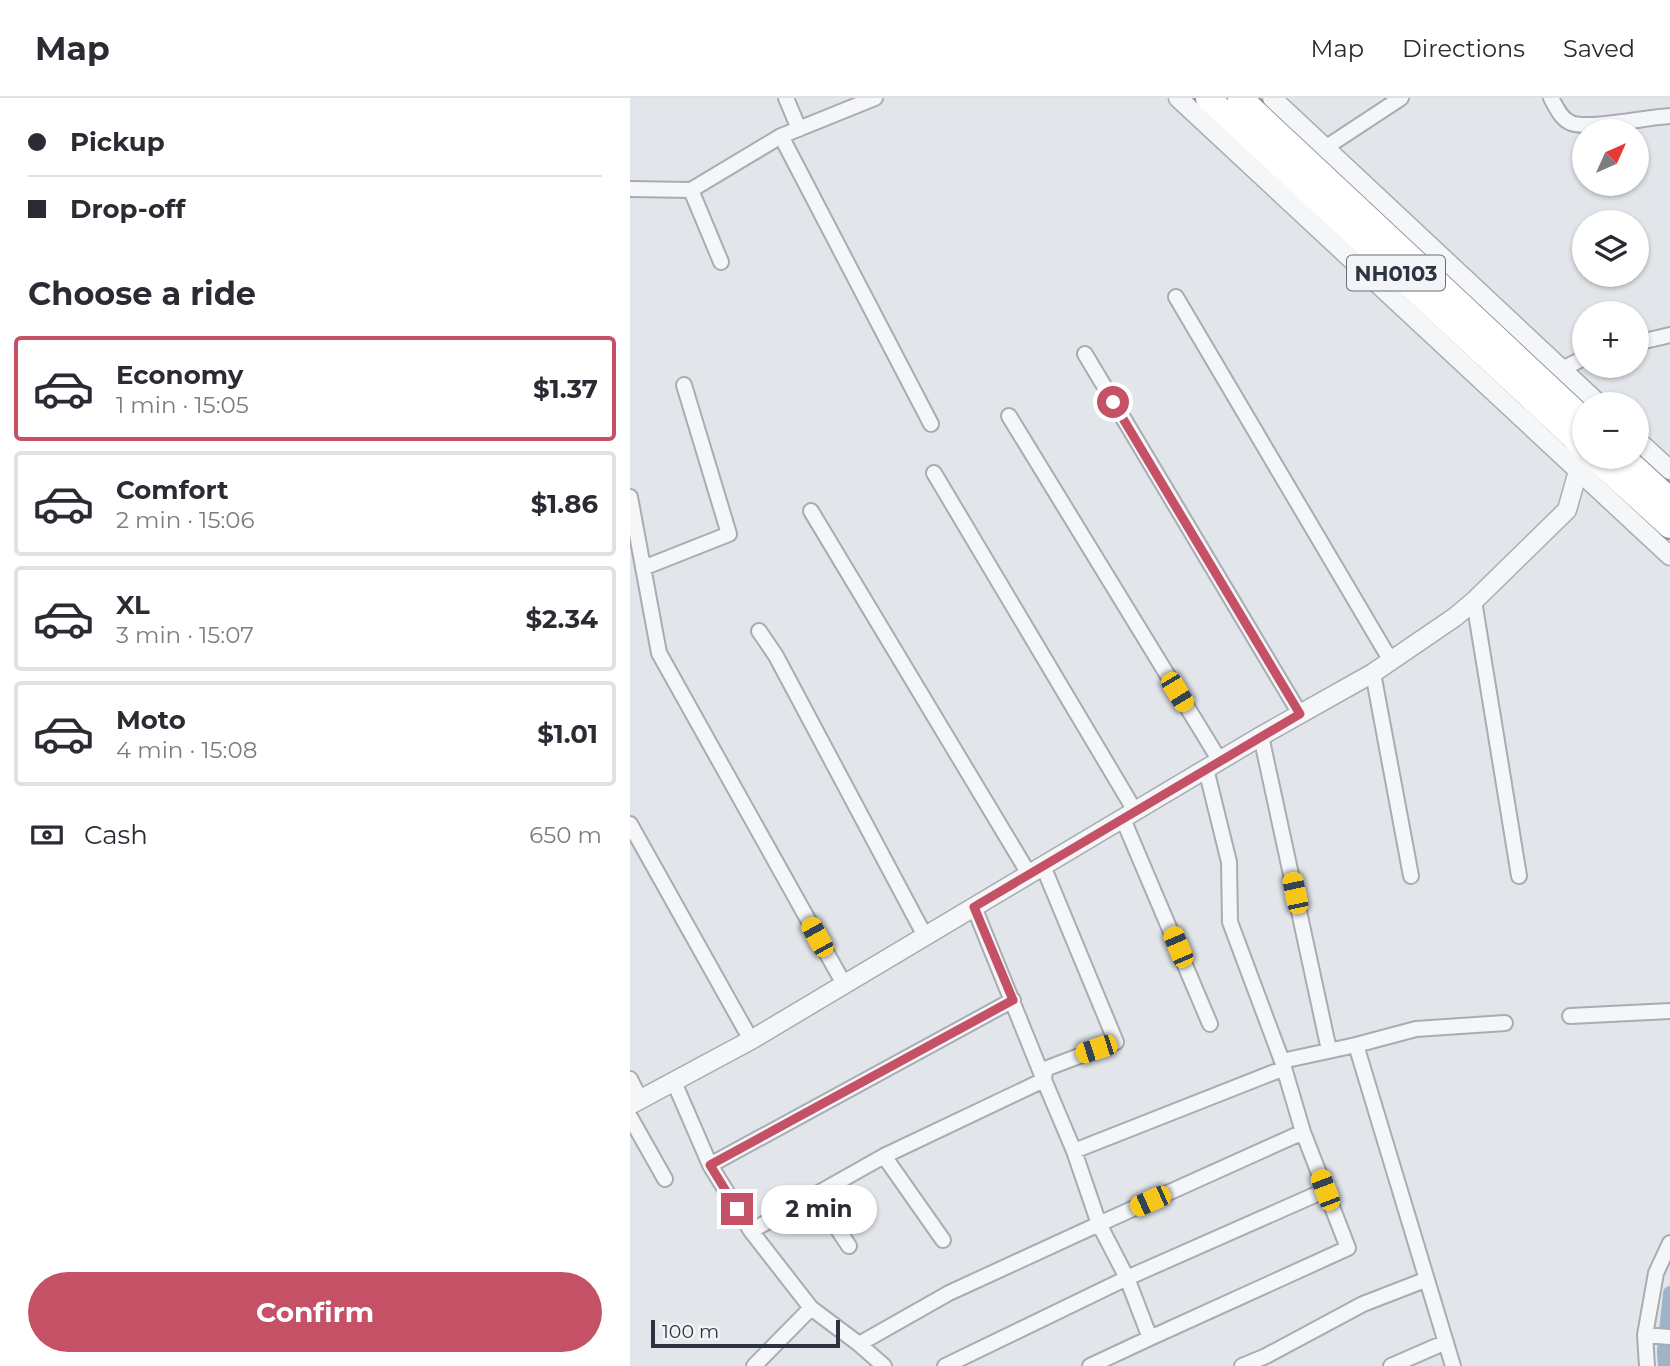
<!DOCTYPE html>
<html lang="en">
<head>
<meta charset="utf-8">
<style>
  body { margin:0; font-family:Montserrat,sans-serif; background:#f7f7f7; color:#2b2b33; height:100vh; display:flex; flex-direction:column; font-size:26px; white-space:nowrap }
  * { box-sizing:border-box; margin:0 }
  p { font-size:23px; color:#7c7c81 }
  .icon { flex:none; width:38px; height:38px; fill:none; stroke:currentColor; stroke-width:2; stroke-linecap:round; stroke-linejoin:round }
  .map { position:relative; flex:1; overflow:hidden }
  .drawer { display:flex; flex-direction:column; background:#fff; width:630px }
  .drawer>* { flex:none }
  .top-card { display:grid; align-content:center; height:154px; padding:0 28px; background:#fff }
  .needle { width:46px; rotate:45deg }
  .buttons { position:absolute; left:942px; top:21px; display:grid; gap:14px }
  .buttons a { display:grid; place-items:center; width:77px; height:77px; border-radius:50%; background:#fff; box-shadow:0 2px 5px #0004; font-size:35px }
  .scale { position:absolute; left:21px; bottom:18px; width:189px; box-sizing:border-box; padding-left:7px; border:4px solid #2c3440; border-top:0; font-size:19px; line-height:24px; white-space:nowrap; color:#2c3440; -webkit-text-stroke:5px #f2f4f7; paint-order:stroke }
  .end { position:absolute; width:32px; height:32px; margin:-16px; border:9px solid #c45166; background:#fff; box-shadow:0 0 0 4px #fff }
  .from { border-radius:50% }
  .bubble { position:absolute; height:49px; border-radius:24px; background:#fff; box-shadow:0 2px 5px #0004; font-size:23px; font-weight:700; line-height:49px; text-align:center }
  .car { position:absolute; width:21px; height:42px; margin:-21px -10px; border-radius:9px; box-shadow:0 0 5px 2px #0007; background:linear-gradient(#f5c518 24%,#345 0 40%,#f5c518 0 76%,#345 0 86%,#f5c518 0) }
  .top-card b { display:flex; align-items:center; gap:24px; height:66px; font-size:26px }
  .top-card b+b { border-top:2px solid #e1e1e2 }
  .top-card i { width:18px; height:18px; background:#2b2b33 }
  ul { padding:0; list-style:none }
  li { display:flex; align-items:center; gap:21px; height:105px; margin:0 14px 10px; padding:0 14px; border:4px solid #e1e1e2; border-radius:7px }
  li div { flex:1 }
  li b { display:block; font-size:26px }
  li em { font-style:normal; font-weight:700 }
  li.current { border-color:#c45166 }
  li>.icon { width:63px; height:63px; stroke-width:1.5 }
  h2 { padding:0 28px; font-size:32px; line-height:84px }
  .pay { display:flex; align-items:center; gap:18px; height:77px; padding:0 28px; font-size:26px }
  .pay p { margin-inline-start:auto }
  .button { display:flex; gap:14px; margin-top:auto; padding:14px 28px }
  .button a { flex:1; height:80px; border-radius:42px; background:#c45166; color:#fff; font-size:28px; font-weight:700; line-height:80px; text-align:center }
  header { display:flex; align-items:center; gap:42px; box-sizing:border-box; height:98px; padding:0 35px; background:#fff; border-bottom:2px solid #e1e1e2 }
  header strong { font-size:33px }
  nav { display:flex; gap:38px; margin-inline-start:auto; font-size:24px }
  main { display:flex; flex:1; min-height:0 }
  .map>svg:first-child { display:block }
</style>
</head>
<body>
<header>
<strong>Map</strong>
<nav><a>Map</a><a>Directions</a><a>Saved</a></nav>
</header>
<main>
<section class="drawer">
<div class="top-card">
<b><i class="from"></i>Pickup</b>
<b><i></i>Drop-off</b>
</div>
<h2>Choose a ride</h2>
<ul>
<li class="current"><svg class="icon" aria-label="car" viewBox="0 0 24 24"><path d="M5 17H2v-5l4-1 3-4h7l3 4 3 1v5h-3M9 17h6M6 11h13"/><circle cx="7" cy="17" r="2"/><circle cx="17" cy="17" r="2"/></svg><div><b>Economy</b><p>1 min · 15:05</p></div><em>$1.37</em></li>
<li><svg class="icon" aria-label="car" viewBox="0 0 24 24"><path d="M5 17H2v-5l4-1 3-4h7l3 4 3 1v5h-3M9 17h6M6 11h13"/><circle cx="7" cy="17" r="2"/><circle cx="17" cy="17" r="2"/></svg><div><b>Comfort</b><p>2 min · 15:06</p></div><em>$1.86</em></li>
<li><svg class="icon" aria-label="car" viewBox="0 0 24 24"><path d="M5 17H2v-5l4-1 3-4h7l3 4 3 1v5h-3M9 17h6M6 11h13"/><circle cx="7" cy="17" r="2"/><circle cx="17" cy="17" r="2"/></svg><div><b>XL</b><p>3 min · 15:07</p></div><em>$2.34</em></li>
<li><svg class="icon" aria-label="car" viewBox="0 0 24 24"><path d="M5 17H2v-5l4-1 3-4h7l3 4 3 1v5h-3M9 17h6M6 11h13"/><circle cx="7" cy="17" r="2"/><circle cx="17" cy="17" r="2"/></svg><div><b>Moto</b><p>4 min · 15:08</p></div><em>$1.01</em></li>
</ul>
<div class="pay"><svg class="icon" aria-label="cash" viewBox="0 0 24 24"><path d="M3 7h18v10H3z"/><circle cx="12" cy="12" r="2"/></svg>Cash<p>650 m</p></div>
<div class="button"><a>Confirm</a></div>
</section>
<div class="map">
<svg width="1040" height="1268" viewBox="0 0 1040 1268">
  <rect width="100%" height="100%" fill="#e2e5e9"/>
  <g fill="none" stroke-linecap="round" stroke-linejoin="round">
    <path stroke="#a0b4c7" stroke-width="14" d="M1035,1268L1034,1253L1040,1195"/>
    <g stroke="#a8acb3" stroke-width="18">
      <path id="minor" d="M156,0L169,31
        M921,0C926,9 931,21 941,25C960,32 1017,19 1040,18
        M151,38L301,326
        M695,50L771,0
        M0,91L61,92L151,38L245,0
        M61,92L91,164
        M546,199L761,563
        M1006,245L1040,237
        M455,256L670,616
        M932,271L954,260
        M379,318L590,663
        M304,375L505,713
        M0,399L29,555L214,886
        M181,413L399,776
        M13,470L99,436L54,287
        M844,503L889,778
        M129,533L146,558L295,838
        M743,575L781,778
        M631,638L699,952
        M493,721L580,926
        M0,726L121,942
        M940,918L1040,913
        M726,947L823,1268
        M652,963L726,947L786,931L875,925
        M0,981L10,1001
        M44,984L80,1067L121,1133L254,1058L414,982L344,809
        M0,1019L35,1081
        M444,1053L652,971
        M254,1058L313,1142
        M80,1067L383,902
        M185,1097L219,1148
        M121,1133L181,1210L229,1246L319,1195L469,1126L444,1053L414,982L415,971L486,944L413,768
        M1015,1237L1040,1239
        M520,1240L718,1150L673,1034L652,963L600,824L599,764L576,671
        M229,1246L254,1268
        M124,1268L181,1210
        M315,1268L497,1180L469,1126L673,1034
        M460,1268L520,1240L497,1180L696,1092
        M612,1268L636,1258L733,1206L795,1182
        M761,1268L816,1244
        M1017,1268L1015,1237L1026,1175L1040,1145"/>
    </g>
    <g stroke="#a8acb3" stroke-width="21">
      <path id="tertiary" d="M548,0L1040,458
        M642,0L969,306
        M1006,341L1040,372
        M0,1007L121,942L631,638L743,575L825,519L844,503L937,412L948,373L946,342L949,338"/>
    </g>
    <g stroke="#8b939f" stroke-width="28">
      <path id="trunk" d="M578,0L954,349
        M610,0L954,322
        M964,359L1040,428
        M993,359L1040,402"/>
    </g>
    <use href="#minor" stroke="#f5f6f8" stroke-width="14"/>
    <use href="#tertiary" stroke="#f5f6f8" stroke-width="18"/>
    <use href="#trunk" stroke="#fff" stroke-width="24"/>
  </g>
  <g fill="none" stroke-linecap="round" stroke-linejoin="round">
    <path stroke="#c45166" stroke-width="9" d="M107,1111L80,1067L383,902L344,809L670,616L483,304"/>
  </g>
  <g text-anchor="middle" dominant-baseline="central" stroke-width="5" stroke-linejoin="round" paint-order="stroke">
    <rect fill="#f2f4f7" stroke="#676e77" stroke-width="2" x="717" y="157.5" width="98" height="35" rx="5"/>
    <g font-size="21" font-weight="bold" fill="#2c3440">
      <text x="766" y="175">NH0103</text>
    </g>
  </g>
</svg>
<div class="buttons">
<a><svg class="needle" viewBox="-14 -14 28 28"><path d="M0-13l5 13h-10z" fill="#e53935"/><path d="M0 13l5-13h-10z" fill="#7c7c81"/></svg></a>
<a><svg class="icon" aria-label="layers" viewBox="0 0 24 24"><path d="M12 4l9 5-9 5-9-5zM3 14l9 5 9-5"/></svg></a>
<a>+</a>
<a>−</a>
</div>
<div class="scale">100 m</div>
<i class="end from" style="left:483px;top:304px"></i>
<i class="end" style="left:107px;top:1111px"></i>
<div class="bubble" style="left:131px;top:1087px;width:116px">2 min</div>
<i class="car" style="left:547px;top:594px;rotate:149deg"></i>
<i class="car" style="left:665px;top:795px;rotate:348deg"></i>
<i class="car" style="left:187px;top:839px;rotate:331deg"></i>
<i class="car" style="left:548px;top:849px;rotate:337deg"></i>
<i class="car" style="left:466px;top:951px;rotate:252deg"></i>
<i class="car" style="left:695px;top:1092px;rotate:339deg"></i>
<i class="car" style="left:520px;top:1103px;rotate:246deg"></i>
</div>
</main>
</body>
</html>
